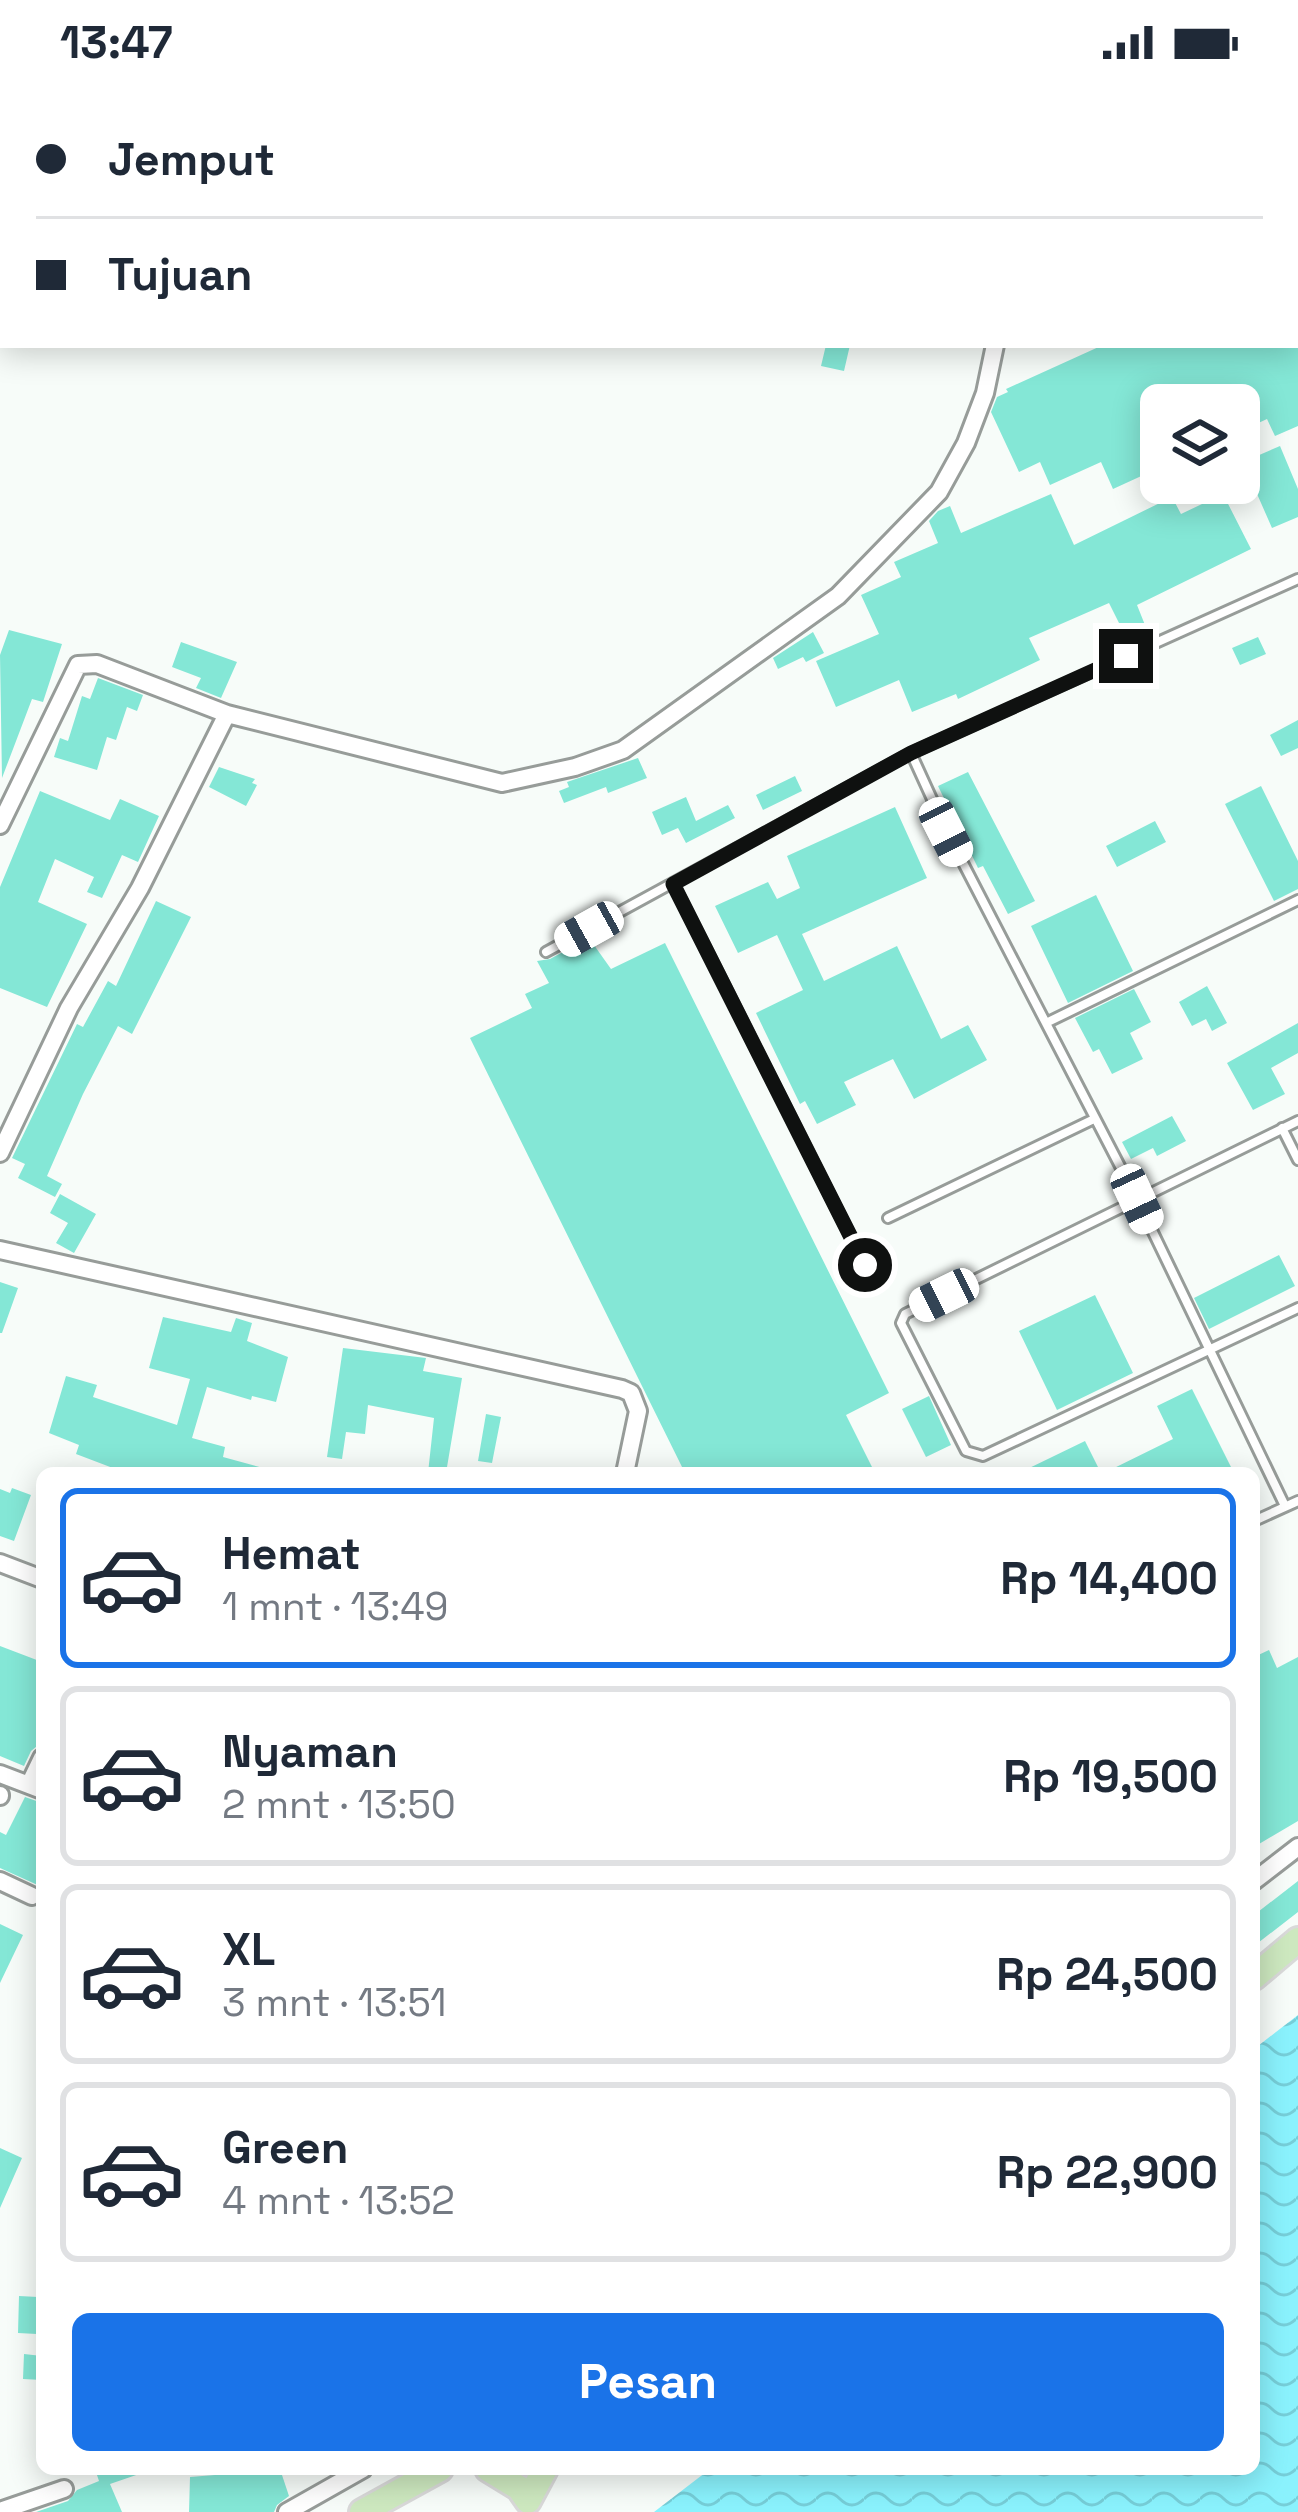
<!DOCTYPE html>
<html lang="id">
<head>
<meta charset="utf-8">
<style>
  body { margin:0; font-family:"Space Grotesk",sans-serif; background:#f2f2f3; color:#1f2937; height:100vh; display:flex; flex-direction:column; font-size:45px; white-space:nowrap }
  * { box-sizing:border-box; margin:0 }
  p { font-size:39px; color:#747a83 }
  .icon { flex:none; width:66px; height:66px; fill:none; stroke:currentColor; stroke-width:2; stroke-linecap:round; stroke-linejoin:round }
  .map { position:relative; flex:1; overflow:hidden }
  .panel { position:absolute; left:36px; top:1383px; width:1224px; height:1008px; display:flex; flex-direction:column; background:#fff; border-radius:18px; box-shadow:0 6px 30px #0003 }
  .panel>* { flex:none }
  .top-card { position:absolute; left:0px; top:0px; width:1299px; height:264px; box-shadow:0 6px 30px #0003; display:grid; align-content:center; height:264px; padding:0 36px; background:#fff }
  .tools { position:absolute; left:1140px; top:300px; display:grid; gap:24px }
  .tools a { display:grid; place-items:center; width:120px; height:120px; border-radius:18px; background:#fff; box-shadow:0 6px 30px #0003; font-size:60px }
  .end { position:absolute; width:54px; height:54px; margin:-27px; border:15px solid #0f1110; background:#fff; box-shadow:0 0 0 6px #fff }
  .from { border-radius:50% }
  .car { position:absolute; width:36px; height:72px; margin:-36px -18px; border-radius:15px; box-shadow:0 0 9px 3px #0007; background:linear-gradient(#fff 24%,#345 0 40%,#fff 0 76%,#345 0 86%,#fff 0) }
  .top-card b { display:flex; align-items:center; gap:42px; height:114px; font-size:45px }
  .top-card b+b { border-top:3px solid #e0e1e3 }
  .top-card i { width:30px; height:30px; background:#1f2937 }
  ul { padding:21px 0 0; list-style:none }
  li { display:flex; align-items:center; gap:36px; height:180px; margin:0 24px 18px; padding:0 12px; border:6px solid #e0e1e3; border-radius:18px }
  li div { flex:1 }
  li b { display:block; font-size:45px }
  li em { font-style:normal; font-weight:800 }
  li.selected { border-color:#1a73e8 }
  li>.icon { width:108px; height:108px; stroke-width:1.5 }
  .cta { display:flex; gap:24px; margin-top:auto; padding:24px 36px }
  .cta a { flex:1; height:138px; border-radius:18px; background:#1a73e8; color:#fff; font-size:48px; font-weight:800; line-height:138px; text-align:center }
  .status { display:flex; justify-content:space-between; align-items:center; height:84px; padding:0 60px; background:#fff; direction:ltr }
  .status svg { height:33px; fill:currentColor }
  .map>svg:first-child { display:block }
</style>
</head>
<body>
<div class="status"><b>13:47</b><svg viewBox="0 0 49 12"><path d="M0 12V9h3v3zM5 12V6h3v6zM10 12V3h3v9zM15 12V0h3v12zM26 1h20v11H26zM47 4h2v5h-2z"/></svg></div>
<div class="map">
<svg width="1298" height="2428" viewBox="0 0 1298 2428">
  <defs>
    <pattern id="water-waves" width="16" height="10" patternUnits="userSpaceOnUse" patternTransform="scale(3)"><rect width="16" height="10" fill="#8af2fd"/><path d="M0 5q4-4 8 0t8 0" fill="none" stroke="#76ced8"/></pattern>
  </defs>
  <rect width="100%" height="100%" fill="#f7fcf9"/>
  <path fill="url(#water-waves)" d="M1298,1931V2428H654L710,2385H1254V1965Z"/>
  <path fill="#84e7d6" d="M826,261H850L844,287L821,282Z
    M1103,261H1298V342L1275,352L1267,335L1239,348V321H1161V383L1113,405L1101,378L1050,401L1040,378L1019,388L991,328L997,313L1008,308L1006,305Z
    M1280,362L1298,405V433L1272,444L1243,378Z
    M1051,410L1074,461L1172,413L1181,430L1223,410L1251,465L1137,521L1149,551L1129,559L1109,519L1029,554L1040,576L958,615L956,610L912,628L899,596L836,623L816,577L879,550L861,511L901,493L894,478L938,459L929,437L938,427L950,422L961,449Z
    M9,546L62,560L43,618L32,615L2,694L0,571Z
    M813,548L824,569L806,578L803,573L778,585L773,574Z
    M1258,553L1266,570L1240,581L1232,564Z
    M181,558L237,578L221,614L196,604L201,594L172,583Z
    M98,594L143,611L137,627L127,623L116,656L107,653L97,686L54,673L60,654L68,657L82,612L90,615Z
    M1298,636V664L1281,672L1270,651Z
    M638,674L647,694L608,709L606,703L564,719L559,707L569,703L567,698Z
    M219,683L255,695L252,699L257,701L246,722L209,703Z
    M968,688L1035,817L1008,830L983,782L978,784L938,702Z
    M795,692L802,707L763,726L756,711Z
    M1261,702L1298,777V805L1274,817L1225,720Z
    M40,707L110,736L120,715L159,732L138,778L122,771L102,814L87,808L94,793L55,775L38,818L87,840L47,923L0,904V803Z
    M686,713L696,737L728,721L735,734L686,759L678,744L662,751L652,728Z
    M895,723L927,794L802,850L824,897L897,862L941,955L968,941L987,976L914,1015L893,975L844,998L856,1021L817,1040L805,1017L800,1020L756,929L803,906L777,851L738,869L715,822L768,798L777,815L800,804L787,772Z
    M1155,737L1166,758L1117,783L1106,762Z
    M1096,811L1133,887L1068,919L1031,842Z
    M156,817L191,833L132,950L118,942L83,1010L47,1092L62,1100L55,1113L18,1094L25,1080L12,1074L77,940L83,943L108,897L116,902Z
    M589,854L611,885L665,859L889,1309L846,1331L875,1389H685L470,954L532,924L525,910L549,899L537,877L550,875Z
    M1207,902L1227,939L1212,947L1206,935L1192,942L1179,918Z
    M1134,905L1151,938L1130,949L1143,975L1112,990L1099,965L1093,968L1075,934Z
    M1298,939V969L1271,984L1285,1010L1253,1026L1227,979Z
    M1172,1032L1186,1057L1157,1072L1153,1064L1131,1075L1122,1058Z
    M60,1110L96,1130L74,1169L56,1159L68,1139L50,1129Z
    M1279,1171L1295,1202L1209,1245L1194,1214Z
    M0,1198L18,1204L2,1249H0Z
    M1095,1211L1133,1289L1057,1326L1019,1247Z
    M163,1233L231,1248L236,1234L252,1239L247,1257L288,1273L276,1318L252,1312L251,1316L207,1303L192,1354L225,1363L223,1373L263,1384V1389H126L76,1370L79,1361L49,1349L66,1292L97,1301L93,1313L177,1341L190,1295L149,1284Z
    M343,1264L426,1274L423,1287L462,1294L446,1389H428L434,1334L368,1321L365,1350L346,1348L342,1375L327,1373Z
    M1192,1305L1234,1389H1104L1173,1355L1157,1322Z
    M929,1312L951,1361L926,1373L902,1325Z
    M486,1330L501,1333L492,1379L478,1377Z
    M1085,1357L1101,1389H1019Z
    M12,1404L31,1411L14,1457L0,1452V1405L10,1409Z
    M0,1562L42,1578V1658L31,1667L24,1682L0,1672Z
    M1269,1566L1277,1584L1298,1573V1737L1259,1760L1254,1752V1573Z
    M25,1713L42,1719V1803L0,1784V1748L6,1751Z
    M1298,1797V1828L1254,1862V1831Z
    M0,1840L23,1851L0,1899Z
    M0,2064L22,2074L0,2124Z
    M19,2212L38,2213L37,2250L18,2249Z
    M24,2270L42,2272V2296L23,2295Z
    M95,2385H145V2388L110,2400L122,2428H36L68,2417L77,2406L99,2397Z
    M213,2385H280L289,2412L277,2421L274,2428H189L190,2393L215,2391Z"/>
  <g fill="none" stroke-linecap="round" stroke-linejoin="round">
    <g stroke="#979c99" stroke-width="14">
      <path id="lane" d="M911,669L947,748L1137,1115L1285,1422
        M673,799L865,1181
        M546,868L911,669L1298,495
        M1046,939L1298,816
        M1298,1037L905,1230L901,1239L966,1367L983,1372L1298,1224
        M1282,1044L1298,1076
        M888,1134L1094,1035
        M1254,1437L1298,1417"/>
    </g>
    <g stroke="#979c99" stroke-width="22">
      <path id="street" d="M1139,3L1140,0
        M0,47H3
        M227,630L502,699L575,683L623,666L838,512L939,408L966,359L985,309L995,261
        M0,741L78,581L97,580L227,630L140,804L69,924L0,1069
        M0,1166L622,1305L631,1309L638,1327L625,1389
        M0,1479L42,1495
        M0,1690L42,1706
        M29,1701L42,1674
        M0,1711V1712
        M0,1797L32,1812
        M1254,1797L1298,1763
        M0,2427L64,2405
        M287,2428L363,2385"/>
    </g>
    <g stroke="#d9d9d9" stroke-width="30">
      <path id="primary" d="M1254,1893L1298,1856
        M488,2385L519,2404L528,2417L545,2385
        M362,2428L440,2385"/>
    </g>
    <use href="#lane" stroke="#fff" stroke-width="8"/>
    <use href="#street" stroke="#fff" stroke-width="16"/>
    <use href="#primary" stroke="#cde8bf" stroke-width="24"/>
  </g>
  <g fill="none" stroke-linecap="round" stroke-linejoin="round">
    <path stroke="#0f1110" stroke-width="15" d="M865,1181L673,800L911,669L1126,572"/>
  </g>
</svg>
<div class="tools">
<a><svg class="icon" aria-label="layers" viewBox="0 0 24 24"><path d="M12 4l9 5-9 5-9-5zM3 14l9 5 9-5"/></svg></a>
</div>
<i class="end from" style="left:865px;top:1181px"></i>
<i class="end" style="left:1126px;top:572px"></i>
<i class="car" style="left:946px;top:748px;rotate:153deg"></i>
<i class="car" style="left:589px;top:845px;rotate:241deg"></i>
<i class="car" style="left:1137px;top:1115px;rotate:155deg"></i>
<i class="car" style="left:944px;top:1211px;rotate:244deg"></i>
<div class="top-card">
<b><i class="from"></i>Jemput</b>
<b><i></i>Tujuan</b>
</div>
<section class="panel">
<ul>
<li class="selected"><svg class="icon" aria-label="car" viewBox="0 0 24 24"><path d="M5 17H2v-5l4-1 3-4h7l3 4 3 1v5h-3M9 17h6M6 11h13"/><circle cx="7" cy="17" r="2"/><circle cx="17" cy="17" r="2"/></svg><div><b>Hemat</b><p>1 mnt · 13:49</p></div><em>Rp 14,400</em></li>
<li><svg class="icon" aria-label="car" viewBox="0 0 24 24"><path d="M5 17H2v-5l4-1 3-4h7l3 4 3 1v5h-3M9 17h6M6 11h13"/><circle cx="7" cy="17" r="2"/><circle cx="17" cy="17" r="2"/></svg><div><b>Nyaman</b><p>2 mnt · 13:50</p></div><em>Rp 19,500</em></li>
<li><svg class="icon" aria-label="car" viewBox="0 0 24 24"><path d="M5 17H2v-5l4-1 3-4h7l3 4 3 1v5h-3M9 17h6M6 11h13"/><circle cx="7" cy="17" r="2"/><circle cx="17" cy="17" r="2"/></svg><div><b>XL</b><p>3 mnt · 13:51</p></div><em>Rp 24,500</em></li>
<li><svg class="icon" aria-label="car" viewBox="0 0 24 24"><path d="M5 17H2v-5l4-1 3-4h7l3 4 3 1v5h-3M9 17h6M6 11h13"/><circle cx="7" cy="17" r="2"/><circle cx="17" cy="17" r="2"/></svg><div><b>Green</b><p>4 mnt · 13:52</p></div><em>Rp 22,900</em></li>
</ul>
<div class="cta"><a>Pesan</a></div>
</section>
</div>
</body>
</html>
